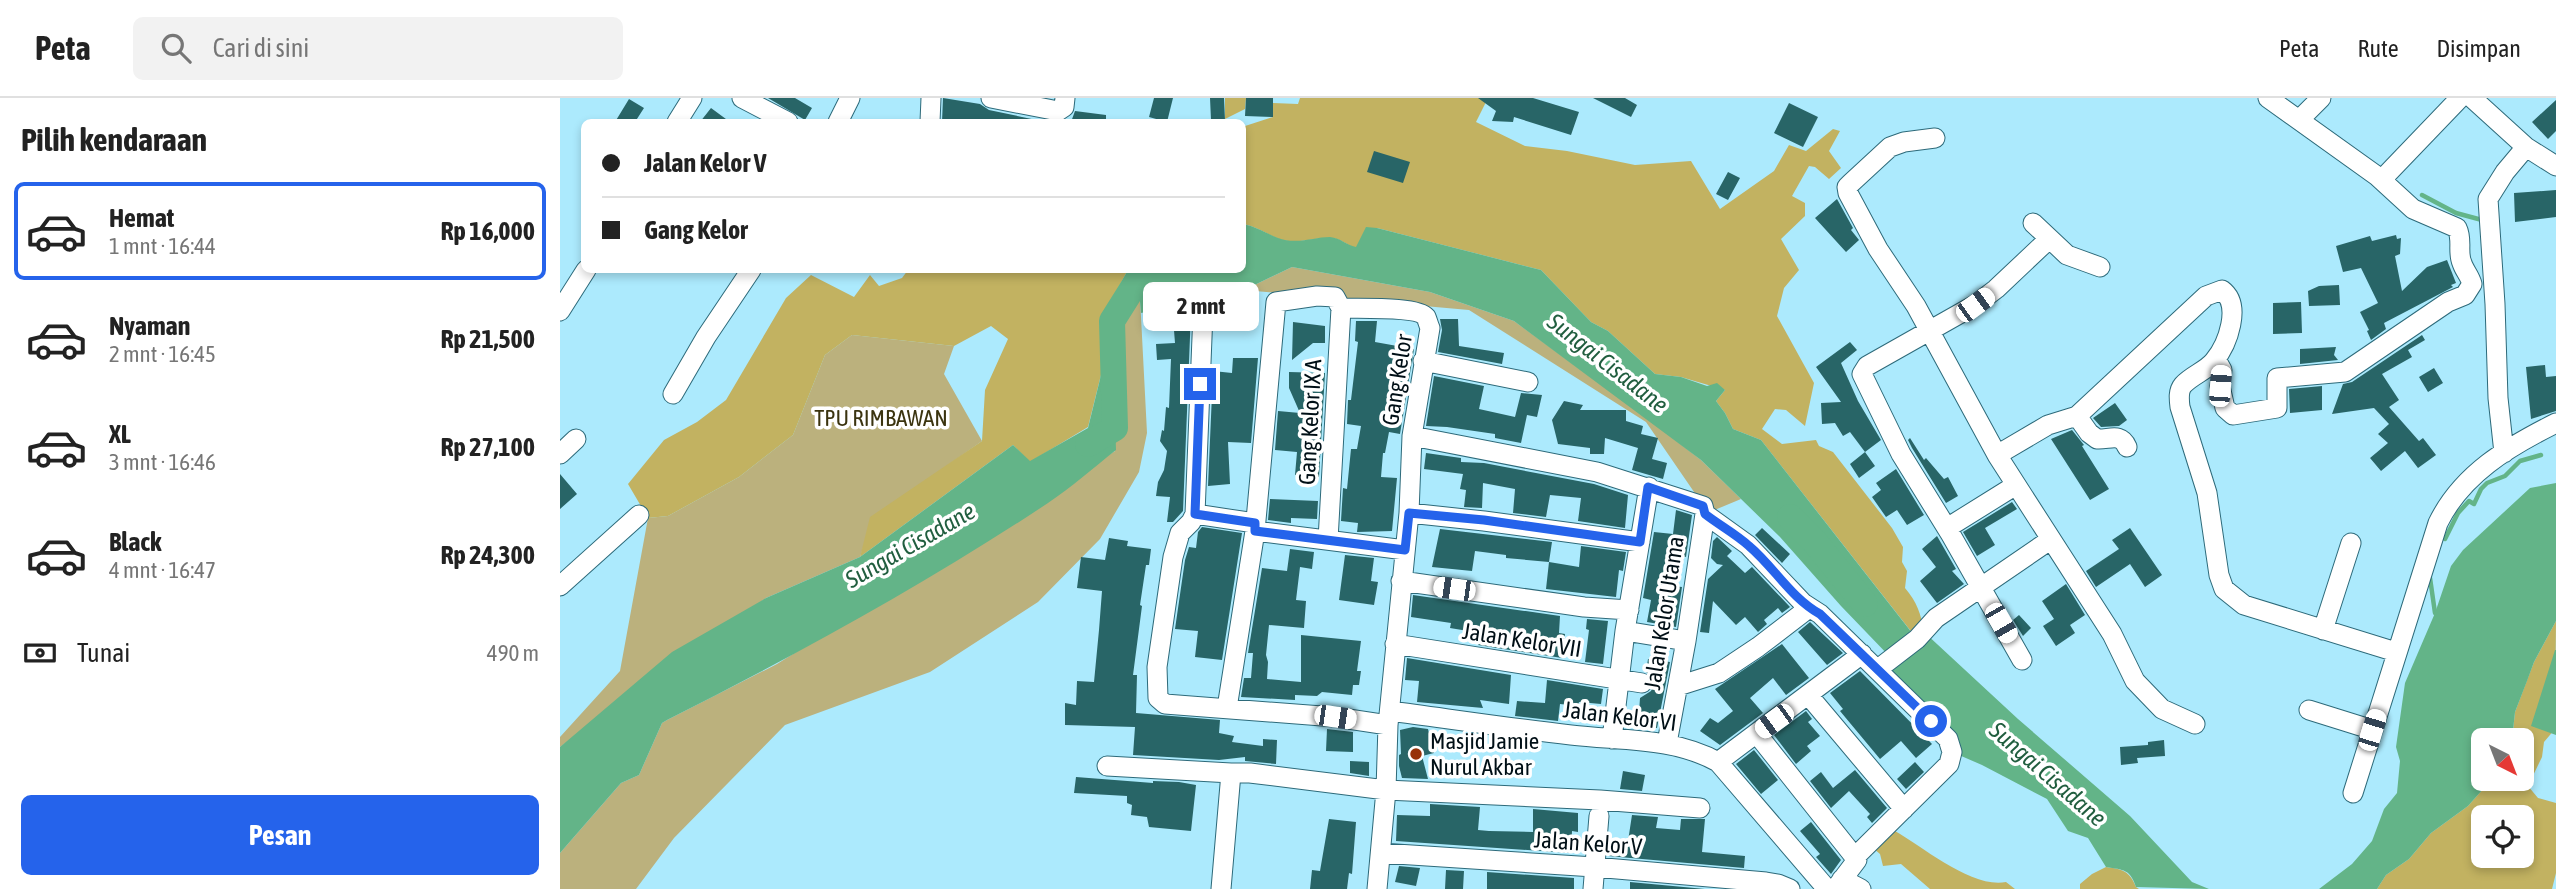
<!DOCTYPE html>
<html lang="id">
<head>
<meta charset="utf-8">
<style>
  body { margin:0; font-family:"Asap Condensed",sans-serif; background:#f2f2f2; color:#222; height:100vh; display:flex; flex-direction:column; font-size:26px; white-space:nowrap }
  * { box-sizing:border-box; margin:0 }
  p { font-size:23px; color:#767676 }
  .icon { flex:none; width:38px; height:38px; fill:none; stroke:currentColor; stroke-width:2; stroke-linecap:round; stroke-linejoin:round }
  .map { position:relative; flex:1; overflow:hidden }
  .details { display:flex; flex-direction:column; background:#fff; width:560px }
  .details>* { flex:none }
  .hud { position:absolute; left:21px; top:21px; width:665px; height:154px; border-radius:10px; box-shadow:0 4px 10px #0003; display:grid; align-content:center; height:154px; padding:0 21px; background:#fff }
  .needle { width:46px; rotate:138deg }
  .buttons { position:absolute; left:1911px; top:630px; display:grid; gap:14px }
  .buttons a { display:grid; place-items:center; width:63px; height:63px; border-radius:10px; background:#fff; box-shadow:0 4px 10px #0003; font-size:35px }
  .end { position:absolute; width:32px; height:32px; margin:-16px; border:9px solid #2563eb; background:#fff; box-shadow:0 0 0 4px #fff }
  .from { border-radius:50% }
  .bubble { position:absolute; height:49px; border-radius:10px; background:#fff; box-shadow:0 4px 10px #0003; font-size:23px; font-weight:700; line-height:49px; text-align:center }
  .car { position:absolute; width:21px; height:42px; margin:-21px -10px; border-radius:9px; box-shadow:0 0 5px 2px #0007; background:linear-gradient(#fff 24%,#345 0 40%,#fff 0 76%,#345 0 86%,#fff 0) }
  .hud b { display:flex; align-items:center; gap:24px; height:66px; font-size:26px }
  .hud b+b { border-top:2px solid #e0e0e0 }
  .hud i { width:18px; height:18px; background:#222 }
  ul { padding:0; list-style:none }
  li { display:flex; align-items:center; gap:21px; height:98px; margin:0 14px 10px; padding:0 7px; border:4px solid transparent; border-radius:10px }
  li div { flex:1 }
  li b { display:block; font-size:26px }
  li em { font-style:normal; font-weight:700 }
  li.on { border-color:#2563eb }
  li>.icon { width:63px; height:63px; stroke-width:1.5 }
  h2 { padding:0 21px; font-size:32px; line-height:84px }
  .pay { display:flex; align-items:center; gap:18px; height:77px; padding:0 21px; font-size:26px }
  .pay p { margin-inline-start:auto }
  .button { display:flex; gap:14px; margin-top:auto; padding:14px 21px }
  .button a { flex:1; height:80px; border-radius:10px; background:#2563eb; color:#fff; font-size:28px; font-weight:700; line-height:80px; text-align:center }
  header { display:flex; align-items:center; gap:42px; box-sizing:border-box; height:98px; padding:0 35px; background:#fff; border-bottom:2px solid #e0e0e0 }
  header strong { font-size:33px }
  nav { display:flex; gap:38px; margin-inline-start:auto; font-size:24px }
  .search { width:490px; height:63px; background:#f2f2f2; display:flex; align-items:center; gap:18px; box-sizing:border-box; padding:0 24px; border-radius:10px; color:#767676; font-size:26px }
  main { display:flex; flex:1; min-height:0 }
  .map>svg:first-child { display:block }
</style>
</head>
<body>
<header>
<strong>Peta</strong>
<div class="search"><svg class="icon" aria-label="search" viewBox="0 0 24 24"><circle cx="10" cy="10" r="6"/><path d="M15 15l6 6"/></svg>Cari di sini</div>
<nav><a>Peta</a><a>Rute</a><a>Disimpan</a></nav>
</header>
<main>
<section class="details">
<h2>Pilih kendaraan</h2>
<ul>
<li class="on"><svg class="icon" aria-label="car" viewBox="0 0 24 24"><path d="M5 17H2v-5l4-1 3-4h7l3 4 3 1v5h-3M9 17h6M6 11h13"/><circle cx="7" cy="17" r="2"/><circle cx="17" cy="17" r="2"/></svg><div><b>Hemat</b><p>1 mnt · 16:44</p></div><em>Rp 16,000</em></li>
<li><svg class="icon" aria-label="car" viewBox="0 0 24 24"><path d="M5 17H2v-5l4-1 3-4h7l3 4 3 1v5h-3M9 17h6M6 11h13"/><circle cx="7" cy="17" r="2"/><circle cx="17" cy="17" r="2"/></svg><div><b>Nyaman</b><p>2 mnt · 16:45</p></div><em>Rp 21,500</em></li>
<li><svg class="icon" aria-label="car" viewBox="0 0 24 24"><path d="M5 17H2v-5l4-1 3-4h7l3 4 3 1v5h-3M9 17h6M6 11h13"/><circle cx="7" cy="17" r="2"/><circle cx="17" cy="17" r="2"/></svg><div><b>XL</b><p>3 mnt · 16:46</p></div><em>Rp 27,100</em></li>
<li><svg class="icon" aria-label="car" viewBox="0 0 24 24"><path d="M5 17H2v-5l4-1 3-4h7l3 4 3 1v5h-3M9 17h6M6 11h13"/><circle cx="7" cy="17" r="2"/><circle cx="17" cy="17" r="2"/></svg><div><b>Black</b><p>4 mnt · 16:47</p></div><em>Rp 24,300</em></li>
</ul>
<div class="pay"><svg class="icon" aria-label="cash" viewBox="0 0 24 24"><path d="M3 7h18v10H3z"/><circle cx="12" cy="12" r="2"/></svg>Tunai<p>490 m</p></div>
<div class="button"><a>Pesan</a></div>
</section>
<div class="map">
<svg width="1996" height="791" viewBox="0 0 1996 791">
  <rect width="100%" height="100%" fill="#aceafd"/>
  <path fill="#bbb17d" d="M732,169L870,194L954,223L1092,324L1141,362L1181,401L1145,416L1143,407L1086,324L909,212L684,192Z
    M579,180L587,335L579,374L540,441L478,504L370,574L225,627L114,740L76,791H0V755L61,685L79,677L102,625L107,622L217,566L555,353L552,223Z
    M292,237L394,248L384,276L422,343L388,367L303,450L300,459L206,500L0,649V639L60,573L88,420L108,418L179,379L233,337L265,257Z"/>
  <path fill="#c2b261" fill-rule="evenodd" d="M665,0H686L685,11L665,21Z
    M740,0H928L916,24L965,48L1007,53L1075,67L1131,63L1160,111L1214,73L1229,47L1246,53L1273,31L1280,33L1269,53L1281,70L1269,81L1255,69L1249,68L1232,98L1245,105V118L1221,141L1239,172L1224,190L1217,218L1254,285L1245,328L1226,312L1215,311L1202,331L1222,346L1256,342L1259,348L1273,354L1332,430L1343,449L1342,464L1347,473L1345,490C1357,504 1361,516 1364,534L1357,541L1201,342L1173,331L1165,315L1156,303L1165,292L1121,279L1095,276L1048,233L1031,224L981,172L817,130L796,150C786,147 781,140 770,140C754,139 737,147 719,141C706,136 698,129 683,126L682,29L713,19V5L738,6Z
    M348,172H568L548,208L543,269L528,329L470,364L453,347L300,459L310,419L422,343L425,292L448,241L431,228L394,248L292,237L265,257L233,337L179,379L108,418L88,420L68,386L104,342L137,324L166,302L226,200L251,177L294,199L310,177L319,188L342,180Z
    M1996,523L1995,631L1984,644L1982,659L1968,688L1978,700L1996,705V775L1992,791H1817L1826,777L1849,761L1871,735L1908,708L1932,681H1962V642H1952L1955,614L1974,564ZM1923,719H1962V758H1923Z
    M1338,717L1335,733C1363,749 1413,791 1446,784L1455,791H1370L1341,766L1323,768L1320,756L1313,750Z
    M1546,769C1562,771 1570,773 1576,789L1579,791H1520V786L1532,776Z"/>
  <path fill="#63b488" d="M683,126C699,129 711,139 725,142C743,145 755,139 770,139C781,140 786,147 796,149L806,129L817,130L981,172L1031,224L1048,233L1095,276L1121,279L1147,288L1157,285L1165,292L1156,303L1165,315L1173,331L1201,342L1356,540L1364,534L1458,621L1570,718L1632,784L1649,791L1576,789C1570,771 1564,772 1546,769L1528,740L1508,733L1487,701L1422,667L1392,654L1318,571L1332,561L1281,508L1220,439L1141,362L954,223L870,194L732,169L684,192L581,215L578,181L552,223L556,352C533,370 512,389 488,405C366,486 238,556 107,622L102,625L79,677L61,685L0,755V649L112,554L206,500L300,459L453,347L470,363L528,330L543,269L548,208L568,172H682Z
    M1996,385V523L1974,564L1967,583L1955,614L1952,642H1923V681H1932L1908,708L1871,735L1849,761L1826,777L1817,791H1759L1792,766L1812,743L1824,711L1837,695L1840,663L1836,649L1845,585L1875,515L1891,468L1903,452L1970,390Z
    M1995,552H1996V637L1971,628Z"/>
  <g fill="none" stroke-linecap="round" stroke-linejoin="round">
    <path stroke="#63b488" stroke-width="4.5" d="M1862,97L1896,115L1922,122
      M1885,441L1898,415L1909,403L1914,406L1921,391L1927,385L1945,378L1960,363L1981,357
      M1870,480L1875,515"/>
    <path stroke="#63b488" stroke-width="26" d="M528,346L555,330L552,223L579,180L633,172
      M1230,419L1254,443L1305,506"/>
  </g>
  <path fill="#286567" d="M208,0H235L252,10L245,22Z
    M383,0L420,6L429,12L486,24H382Z
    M594,0H613L607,24L589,19Z
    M650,0H664L665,22H651Z
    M686,0H713V19L685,18Z
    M918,0H973L1019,14L1011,37L954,19L953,24L932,23L936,13Z
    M1033,0H1065L1077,7L1071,19Z
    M69,1L84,10L75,24H55Z
    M1996,2V33L1988,41L1972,24Z
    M1229,5L1258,19L1243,49L1214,35Z
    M151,10L170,24H140Z
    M515,13L546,17V24H511Z
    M814,53L850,64L843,85L807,74Z
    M1168,74L1180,80L1168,102L1156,96Z
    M1996,92V119L1955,124L1954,95Z
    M1277,101L1293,130L1291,132L1299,142L1286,154L1255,120Z
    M1836,137L1837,141L1841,140L1840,156L1835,158L1842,193L1867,169L1887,162L1896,185L1891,187L1893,189L1824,225L1826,231L1811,242L1807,233L1809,232L1800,214L1818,205L1801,170L1783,174L1776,148L1810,138L1812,143Z
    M1779,187L1780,207L1749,208L1748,193L1759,188Z
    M1741,204L1742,235L1713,236V205Z
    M635,205L631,214L623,413L613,424H607L610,399L596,398L598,384L604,372L607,353L600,343L602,332L604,333L606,309L609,310L611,261L597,262L596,246L615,245L612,207Z
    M880,221H898L899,248L944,255L942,266L878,254L882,232Z
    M796,223H817L815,244L854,251L840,336L829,334L825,355H823L821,379L837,380L832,433L797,434L798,425L781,423L783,390L787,391L791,351H797L801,328L787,326L788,302H791L798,244L795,243Z
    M733,224L765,228V245H753L732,262Z
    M1862,237L1865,242L1848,252L1852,259L1822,276L1839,302L1829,309L1859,343L1863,340L1876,357L1858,370L1845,353L1821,373L1810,360L1828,345L1818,336L1829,326L1814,310L1772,316L1783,286L1792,284Z
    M1290,244L1297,252L1281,265L1298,303L1321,342L1305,354L1290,334L1283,338L1275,325L1262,326L1261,305L1281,304L1256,269Z
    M1776,249L1774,257L1778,262L1740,266V251Z
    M673,260H698L691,345L668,344L670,386L648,388L653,273L672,275Z
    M1985,267L1986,279L1996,278V313L1971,321L1966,269Z
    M1874,270L1883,285L1868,294L1859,279Z
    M729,274L765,275L759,379L735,377L737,354L715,352L718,313L740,315L729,290Z
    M874,278L924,288L919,311L955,319L961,295L982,297L977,319L967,317L961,345L935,340V336L887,329L866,328Z
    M1762,288V312L1730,315L1729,291Z
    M1004,303L1023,307L1020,312H1066V323L1083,328L1081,336L1098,340L1092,361L1107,365L1103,381L1072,372L1078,350L1045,340L1044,356H1030V350L998,346L992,322Z
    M1555,305L1567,322L1559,328L1541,329L1533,320Z
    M1512,332L1524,347L1522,348L1549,391L1530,402L1491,341Z
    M1350,340L1364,362L1366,360L1384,381L1388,379L1398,398L1386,405L1352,350L1348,342Z
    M1305,354L1315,368L1299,380L1290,366Z
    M866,355L901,360V364L924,365L1034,386L1068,397L1065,430L1018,423L1021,400L990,397L986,419L953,415L955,391L923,385L922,410L904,409L906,392L900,391L903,376L864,371Z
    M1336,371L1364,417L1347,427L1337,412L1326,419L1312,399L1321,392L1316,385Z
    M0,376L17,396L0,411Z
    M710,401L758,403L757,421L731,420V425L708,422Z
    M1452,404L1457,411L1425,430L1435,447L1417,458L1403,434Z
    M1116,412L1132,417L1126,459L1118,457L1113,488L1122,489L1116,529L1087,524L1091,502L1083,500L1094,434L1113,436Z
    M642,429L682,435L662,562L635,559L638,533L615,531L625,462L629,449L636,450L638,434Z
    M1202,430L1230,456L1222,465L1195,437Z
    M1570,430L1602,477L1585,489L1570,466L1536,489L1526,473L1559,451L1552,442Z
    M880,431L992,444L989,464L946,460V457L915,453L912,473L872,469Z
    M1377,438L1396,471L1392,473L1404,486L1377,505L1360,483L1376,469L1362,451Z
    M1157,439L1172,453L1167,458L1185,475L1192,469L1230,509L1222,515L1218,510L1204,522L1207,526L1198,534L1185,519L1176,527L1153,503L1149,535L1140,534L1148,481L1163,467L1157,466L1151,460L1153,443Z
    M549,440L568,443L567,448L591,451L589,467H586L580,507L582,508L573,577H577L576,615L660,622L659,635L674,638L672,644L703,648V641L717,642L716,666L685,663V659L659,662L573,657L575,629L505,627V605L516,607L517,583L534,584L539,532L542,493L517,490L521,459L545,462Z
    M1021,448L1066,454L1063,473L1059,472L1056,499L986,491L989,464L1019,469Z
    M730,451L754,454L752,471L740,469L736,502L746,503L744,530L709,527L706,557L708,564L707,581L741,584V537L801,543L797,573H801L799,587H793L792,597L762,594L757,598L735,597V602L681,599L684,580H691L693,555H688L702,470L727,473Z
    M785,457L814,460L811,483L818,484L814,507L779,502Z
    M1506,486L1525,517L1510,527L1515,535L1496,548L1483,528L1494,521L1482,503Z
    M853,497L1000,518L999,535L1005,536L1002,560L918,547L920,535L890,530L891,525L851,519Z
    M1459,517L1471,530L1463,538L1453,522Z
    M1027,521L1048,523L1043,566L1025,564L1029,532L1026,531Z
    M1250,524L1283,555L1267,567L1238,534Z
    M1222,546L1249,580L1226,597L1213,580L1190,600L1203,615L1160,647L1140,633L1150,620L1158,625L1173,613L1155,591Z
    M847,560L951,577L949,606L920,602L923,610L857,604L859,583L845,582Z
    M1088,561L1110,564L1097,630L1078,629L1080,600L1091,593L1094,586L1093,580L1086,574Z
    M1300,573L1372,646L1356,660L1341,643L1320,661L1280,613L1283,611L1270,595Z
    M987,582L1043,591L1041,606L1019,604L1018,608L1000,606L998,623L955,618L957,603L985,605Z
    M1246,613L1252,621L1248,624L1260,638L1247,648L1251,653L1236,666L1214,637Z
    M853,629L868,631L874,655L862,658L868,681L842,680L839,668V657L841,656L840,632Z
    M767,631L793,634V654L766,653Z
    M1604,642L1605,658L1577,660L1578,665L1561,667L1560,649L1588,647V644Z
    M1194,652L1218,682L1201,696L1176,666Z
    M790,663L809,664V678L790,675Z
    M1355,664L1364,674L1346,691L1337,681Z
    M1295,672L1327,710L1312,725L1307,719L1310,716L1289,693L1271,710L1250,683L1261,674L1273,690Z
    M1063,673L1085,677L1082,693L1060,691Z
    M516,679L593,685V683L619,684L636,687L631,733L589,729L587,719L571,717L572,707L567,705V698L514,695Z
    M870,706L920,709L918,732L929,733L973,734V711L1018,715V734L1012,733L1011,755L836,743L837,717L870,718Z
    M1072,717L1098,719L1096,730L1120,732L1121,721H1145L1142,754L1185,758L1184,770L1048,758L1049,741L1068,743Z
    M769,721L796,724L792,776L789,775L787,791H750L752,772L760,773Z
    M1251,724L1281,762L1271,776L1256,759L1260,756L1240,733Z
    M839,768L860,770L856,788L835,784Z
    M886,772L904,773L903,791H885Z
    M927,774L1014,780V791H927Z
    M1070,784L1145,791H1070Z"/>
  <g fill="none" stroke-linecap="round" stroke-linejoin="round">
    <g stroke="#2d6a7a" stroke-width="21">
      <path id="minor" d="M182,0L228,24
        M431,0L498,13L504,9L505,0
        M1912,0L1966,49L1996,68
        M1745,16L1761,0
        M117,24L132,0
        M278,24L290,0
        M370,24L371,0
        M1375,40L1344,44L1330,49L1291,85L1287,89L1288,95L1318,151L1356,208L1437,357L1552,536L1575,583L1602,611L1635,626
        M1828,75L1900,0
        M1473,125L1507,157L1540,169
        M0,213L26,172
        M643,214L635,416L631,424L620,435L613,459L597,569L598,600L605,606L775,619L828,627L849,415L852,338L870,230C869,228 867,221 866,219C857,208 797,211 781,210L775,199L757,198L716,204L695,433L667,610
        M1656,261L1662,272L1660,288L1665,310L1673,317L1717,310V280L1785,274L1888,204L1905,197L1912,186C1910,178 1904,172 1902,165C1897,154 1903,142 1897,130L1853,111L1817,78L1708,0
        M863,263L968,284
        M113,296L146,239L191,172
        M1517,318L1529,335L1537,341C1549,342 1561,334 1567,349
        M852,338L1037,374L1143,408L1145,416L1126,543L1107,645
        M1944,355L1938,300L1935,206L1928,101L1945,74L1966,49
        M0,356L16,341
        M1437,357L1488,327L1517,318L1646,198L1662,192C1682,207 1668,246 1654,263C1646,273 1632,277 1623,287C1618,293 1619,301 1620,309L1647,395L1659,477L1664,491L1684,507L1836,554
        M849,415L924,423L1080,444
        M635,416L695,425
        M1145,416L1188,447L1243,505L1260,516L1388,641L1392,654L1389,666L1295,759
        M1387,430L1456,387
        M695,433L845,452
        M768,442L781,210
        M841,483L1024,509L1069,512
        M0,488L79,417
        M1763,532L1791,445
        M1065,533L1126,543
        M835,546L1082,585
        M1462,562L1391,437L1341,356L1302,276L1307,268L1415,207L1436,191L1489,141
        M1318,571L1357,541L1376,520L1490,442
        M1118,588L1159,575L1198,549L1249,510
        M1249,598L1344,711
        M1749,612L1813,632
        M830,613C890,621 950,630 1011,637C1061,643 1113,639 1158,664L1267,791
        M1197,636L1297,762L1275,791
        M1052,641L1065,533L1089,389
        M1158,664L1302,556
        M547,668L671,675
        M1793,695L1878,425C1902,376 1948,349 1996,325
        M821,755L1034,769L1206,784L1218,786L1230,791
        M1282,781L1301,791
        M661,791L671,675H690L826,692L1040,702L1140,710
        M817,791L826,692L828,627
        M1033,791L1039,718"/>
    </g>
    <use href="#minor" stroke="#fff" stroke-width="19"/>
  </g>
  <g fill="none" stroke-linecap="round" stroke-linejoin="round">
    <path stroke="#2563eb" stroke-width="9" d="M640,286L635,416L695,425V433L845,452L849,415L924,422L1080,444L1088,389L1143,408L1145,416C1159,427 1176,436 1189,448C1214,469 1231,500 1260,516L1371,623"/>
  </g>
  <circle fill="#973108" stroke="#fff" stroke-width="2.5" cx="856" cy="656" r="7"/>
  <g text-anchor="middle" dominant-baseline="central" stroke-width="7" stroke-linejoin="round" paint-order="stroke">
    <g font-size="23" fill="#000f16" stroke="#fff">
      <text transform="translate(837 282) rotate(-81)">Gang Kelor</text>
      <text transform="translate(750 324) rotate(-87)">Gang Kelor IX A</text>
      <text transform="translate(1104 515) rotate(-81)">Jalan Kelor Utama</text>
      <text transform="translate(962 542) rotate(9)">Jalan Kelor VII</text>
      <text transform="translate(1060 618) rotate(7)">Jalan Kelor VI</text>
      <text transform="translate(1028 745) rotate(4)">Jalan Kelor V</text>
    </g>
    <g font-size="23" fill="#3b3410" stroke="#fff">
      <text x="321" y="320">TPU RIMBAWAN</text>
    </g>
    <g font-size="23" fill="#000f16" stroke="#fff" text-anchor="start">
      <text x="870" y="643">Masjid Jamie<tspan x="870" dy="26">Nurul Akbar</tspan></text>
    </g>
    <g font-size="24" font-style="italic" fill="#215e3f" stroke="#fff">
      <text transform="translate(1048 265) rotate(38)">Sungai Cisadane</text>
      <text transform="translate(350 447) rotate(-30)">Sungai Cisadane</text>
      <text transform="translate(1488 676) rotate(41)">Sungai Cisadane</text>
    </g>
  </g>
</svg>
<div class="buttons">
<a><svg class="needle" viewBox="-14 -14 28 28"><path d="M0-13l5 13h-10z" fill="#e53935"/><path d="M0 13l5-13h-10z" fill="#767676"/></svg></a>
<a><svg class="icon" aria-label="locate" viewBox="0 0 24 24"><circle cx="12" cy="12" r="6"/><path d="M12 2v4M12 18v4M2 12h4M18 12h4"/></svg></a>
</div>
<i class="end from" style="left:1371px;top:623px"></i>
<i class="end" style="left:640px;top:286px"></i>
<div class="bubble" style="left:583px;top:184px;width:116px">2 mnt</div>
<i class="car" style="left:1415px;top:207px;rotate:54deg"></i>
<i class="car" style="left:1660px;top:288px;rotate:4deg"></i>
<i class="car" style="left:894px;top:491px;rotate:278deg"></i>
<i class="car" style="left:1441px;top:525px;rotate:150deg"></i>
<i class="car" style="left:775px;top:619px;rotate:98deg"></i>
<i class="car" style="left:1214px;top:623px;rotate:234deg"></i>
<i class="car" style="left:1812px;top:632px;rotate:17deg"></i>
<div class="hud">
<b><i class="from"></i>Jalan Kelor V</b>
<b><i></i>Gang Kelor</b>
</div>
</div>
</main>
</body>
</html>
